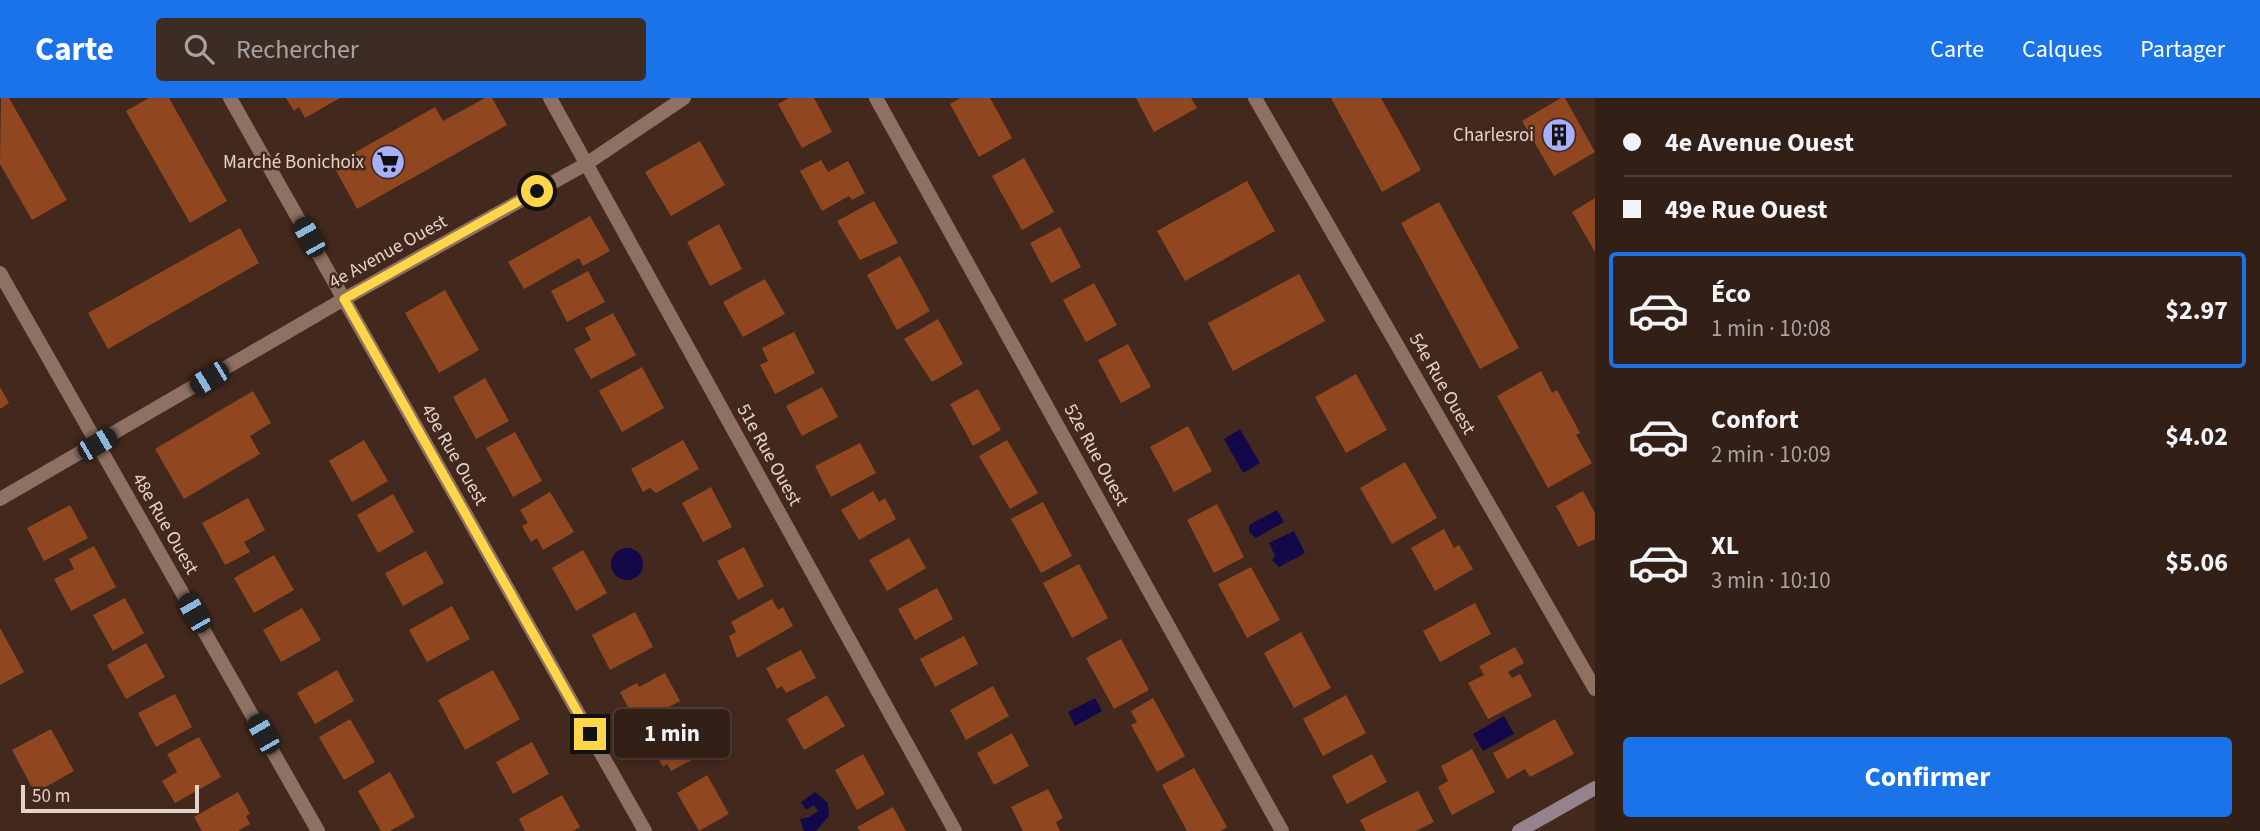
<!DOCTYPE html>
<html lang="fr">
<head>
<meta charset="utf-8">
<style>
  body { margin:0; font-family:"Source Sans 3",sans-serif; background:#3d2c23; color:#f1f3f6; height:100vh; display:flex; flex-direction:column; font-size:26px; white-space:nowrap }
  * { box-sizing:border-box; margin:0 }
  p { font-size:23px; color:#a8a2a1 }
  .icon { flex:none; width:38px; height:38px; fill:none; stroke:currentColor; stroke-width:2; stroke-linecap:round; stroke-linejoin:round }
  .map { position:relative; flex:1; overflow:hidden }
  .panel { display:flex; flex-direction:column; background:#321f16; width:665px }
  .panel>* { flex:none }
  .hud { display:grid; align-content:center; height:154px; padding:0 28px; background:#321f16 }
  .scale { position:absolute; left:21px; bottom:18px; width:178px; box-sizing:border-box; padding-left:7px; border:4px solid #e4d3cc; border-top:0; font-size:19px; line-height:24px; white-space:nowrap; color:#e4d3cc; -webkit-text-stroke:5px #43291d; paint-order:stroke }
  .end { position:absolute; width:32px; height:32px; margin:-16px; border:9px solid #ffd54a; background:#111; box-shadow:0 0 0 4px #111 }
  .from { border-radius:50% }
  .bubble { position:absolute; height:49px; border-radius:7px; background:#321f16; box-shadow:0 4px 10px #0003,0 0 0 2px #4d3d35; font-size:23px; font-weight:700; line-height:49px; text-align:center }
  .car { position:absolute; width:21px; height:42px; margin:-21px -10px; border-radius:9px; box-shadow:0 0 5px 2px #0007; background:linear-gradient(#222 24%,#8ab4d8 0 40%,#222 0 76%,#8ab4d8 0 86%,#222 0) }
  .hud b { display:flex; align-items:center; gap:24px; height:66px; font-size:26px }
  .hud b+b { border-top:2px solid #4d3d35 }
  .hud i { width:18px; height:18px; background:#f1f3f6 }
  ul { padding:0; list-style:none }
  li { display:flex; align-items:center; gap:21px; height:116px; margin:0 14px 10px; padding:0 14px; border:4px solid transparent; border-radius:7px }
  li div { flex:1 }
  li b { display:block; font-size:26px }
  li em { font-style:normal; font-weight:700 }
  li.on { border-color:#1a73e8 }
  li>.icon { width:63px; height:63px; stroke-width:1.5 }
  .action { display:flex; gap:14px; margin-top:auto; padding:14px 28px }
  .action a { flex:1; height:80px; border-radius:7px; background:#1a73e8; color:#fff; font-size:28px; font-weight:700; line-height:80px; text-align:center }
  header { display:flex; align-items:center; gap:42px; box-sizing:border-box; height:98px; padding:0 35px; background:#1a73e8; color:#fff }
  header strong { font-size:33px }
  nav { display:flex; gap:38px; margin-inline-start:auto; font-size:24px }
  .search { width:490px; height:63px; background:#3d2c23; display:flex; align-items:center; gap:18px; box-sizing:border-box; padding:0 24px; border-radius:7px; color:#a8a2a1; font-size:26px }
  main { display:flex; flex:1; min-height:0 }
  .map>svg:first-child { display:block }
</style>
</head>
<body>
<header>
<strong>Carte</strong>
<div class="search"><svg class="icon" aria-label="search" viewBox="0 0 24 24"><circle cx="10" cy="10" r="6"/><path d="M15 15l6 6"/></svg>Rechercher</div>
<nav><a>Carte</a><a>Calques</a><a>Partager</a></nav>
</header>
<main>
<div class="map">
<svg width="1595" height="733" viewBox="0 0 1595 733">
  <rect width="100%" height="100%" fill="#43291d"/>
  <path fill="#130849" d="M1240,331L1260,365L1243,375L1224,341Z
    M1277,412L1284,424L1256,440L1249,434V427Z
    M1294,433L1305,455L1279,469L1272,462L1275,458L1269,445Z
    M611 466a16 16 0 1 1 32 0a16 16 0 1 1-32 0Z
    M1095,600L1102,613L1075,628L1068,614Z
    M1504,618L1514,636L1483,653L1473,636Z
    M815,694L828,705L829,718L816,733H804L800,721L810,719L818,713L814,707L806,712L801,704Z"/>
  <path fill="#904720" d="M1,0H9L67,102L32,122L0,66Z
    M149,0H169L227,103L190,125L126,13Z
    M286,0H340L305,20L299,9L294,13Z
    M485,0H492L507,27L357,111L333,67L435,9L443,23Z
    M789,0H814L832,34L802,50L778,6Z
    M960,0H990L1012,40L979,59L950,6Z
    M1136,0H1191L1197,10L1154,34Z
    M1331,0H1381L1421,72L1382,94Z
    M1561,0H1565L1595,54L1554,78L1522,23Z
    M700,43L725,87L671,118L645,74Z
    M1024,60L1054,114L1022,132L992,78Z
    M821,62L828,74L848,63L865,95L852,102L849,98L822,113L800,73Z
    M1247,83L1275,133L1185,183L1157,133Z
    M1595,100V154L1572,114Z
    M874,103L898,145L860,162L837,123Z
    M1439,104L1519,250L1480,271L1401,125Z
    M590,118L610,153L583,168L579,160L524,191L508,164Z
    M719,126L742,171L710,188L687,144Z
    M1060,129L1081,169L1051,185L1030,145Z
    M240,130L259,165L108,251L88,215Z
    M900,158L930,213L897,232L867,177Z
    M588,173L605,204L567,224L551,193Z
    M1299,176L1325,223L1233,273L1208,225Z
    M765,181L785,216L743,239L723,204Z
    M1094,185L1117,227L1086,244L1063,202Z
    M445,192L479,252L439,275L405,215Z
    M613,215L636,257L591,281L574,251L591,242L585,230Z
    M938,221L963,266L932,284L904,241Z
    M794,234L815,275L775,296L760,267L768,263L762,250Z
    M1128,246L1151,289L1121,305L1098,262Z
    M642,269L664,310L622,334L599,293Z
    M1541,273L1552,295L1557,292L1580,335L1576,337L1592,365L1548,390L1497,298Z
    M1356,276L1387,332L1346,355L1315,299Z
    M485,280L509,323L476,341L453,299Z
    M0,289L9,305L0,311Z
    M822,289L838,319L802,338L786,308Z
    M978,291L1001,332L973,348L950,306Z
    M253,293L271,325L250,338L260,356L184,401L155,351Z
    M1188,328L1212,373L1174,394L1150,349Z
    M515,334L542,383L513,399L486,350Z
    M364,342L388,383L352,404L329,363Z
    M683,342L699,371L656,395L650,390L643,394L631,371Z
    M1007,342L1038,395L1010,411L979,358Z
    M860,345L876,375L831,399L815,368Z
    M1405,364L1437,420L1392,446L1360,390Z
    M711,389L732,429L703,444L682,405Z
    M873,393L879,404L885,400L896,421L859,442L841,412Z
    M1583,393L1595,415V441L1578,449L1556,408Z
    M550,394L574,434L543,452L537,440L531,444L522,428L528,425L520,412Z
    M393,396L414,434L378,455L357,417Z
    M248,400L265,432L244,444L250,454L225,467L202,425Z
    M1043,404L1072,458L1041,475L1011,421Z
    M1217,406L1244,459L1214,475L1187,422Z
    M70,407L88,440L44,463L27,430Z
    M1444,431L1454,450L1459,447L1473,471L1435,493L1411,450Z
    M909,440L926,470L887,493L869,462Z
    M94,448L116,489L71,513L54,481L74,471L69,461Z
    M744,449L764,488L738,502L717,463Z
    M583,452L607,495L576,513L552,470Z
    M426,453L444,485L403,508L385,475Z
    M274,457L294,492L254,515L234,480Z
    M1079,466L1108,520L1072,540L1043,485Z
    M1251,469L1280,522L1247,540L1218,486Z
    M937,490L953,521L915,542L898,511Z
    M125,500L144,535L113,553L93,517Z
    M772,501L778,512L783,509L793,528L737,560L729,538L736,534L731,524Z
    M1475,505L1491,536L1440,564L1423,533Z
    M452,508L470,541L427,564L409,532Z
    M302,510L321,542L281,564L263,532Z
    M635,514L653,549L610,572L592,537Z
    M0,530L24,574L0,587Z
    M1301,534L1331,590L1294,610L1264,555Z
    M964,538L978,566L935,589L920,561Z
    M1121,541L1149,592L1114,611L1086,560Z
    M146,545L165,579L126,601L107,567Z
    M1515,549L1524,565L1508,574L1512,580L1520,576L1532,598L1488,621L1468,585L1484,577L1479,568Z
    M801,552L816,580L786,595L782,588L777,591L766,570Z
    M337,572L354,603L315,626L297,595Z
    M493,572L520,621L465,652L438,602Z
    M665,575L680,603L637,626L620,594L637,585L639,589Z
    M993,588L1009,618L966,642L950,612Z
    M175,596L192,629L156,649L138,615Z
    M827,597L845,628L804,652L787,621Z
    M1346,597L1366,635L1323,658L1303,621Z
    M1153,600L1185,658L1157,674L1131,627L1137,624L1131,613Z
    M350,621L375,664L344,682L319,639Z
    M1555,621L1574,656L1530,679L1525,671L1507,681L1493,655Z
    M683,622L701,657L671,673L667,666L663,669L648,641Z
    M51,631L74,673L35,695L12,652Z
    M1012,635L1029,668L994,687L977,655Z
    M199,639L221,679L175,705L162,683L177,674L167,656Z
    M532,644L549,676L513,696L496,664Z
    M1472,651L1495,694L1452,717L1438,689L1448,683L1441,668Z
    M863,656L885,696L857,712L835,672Z
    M1372,656L1387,684L1347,706L1332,678Z
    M1194,670L1227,729L1221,733H1187L1162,687Z
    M390,674L415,719L390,733H381L358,693Z
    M707,677L729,716L699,733L677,695Z
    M1048,691L1063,720L1056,724L1060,733H1023L1011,709Z
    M1418,693L1434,724L1416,733H1366L1360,722Z
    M238,694L250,716L246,718L250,726L238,733H202L194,719Z
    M562,697L580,729L573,733H525L519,721Z
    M893,709L906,733H860L857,729Z"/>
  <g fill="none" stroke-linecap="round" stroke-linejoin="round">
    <path stroke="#8f7163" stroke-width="14" d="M230,0L645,733
      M550,0L955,733
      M876,0L1282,733
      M1255,0L1595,591
      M0,175L318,733
      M0,401L344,201L586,66L684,0"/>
    <path stroke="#95828c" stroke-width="14" d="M1519,733L1595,690"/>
  </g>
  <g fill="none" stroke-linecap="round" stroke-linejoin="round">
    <path stroke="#ffd54a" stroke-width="9" d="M537,93L344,201L590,636"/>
  </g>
  <defs>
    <g id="building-disc" transform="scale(1.75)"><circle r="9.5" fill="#a8b0fc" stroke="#43291d"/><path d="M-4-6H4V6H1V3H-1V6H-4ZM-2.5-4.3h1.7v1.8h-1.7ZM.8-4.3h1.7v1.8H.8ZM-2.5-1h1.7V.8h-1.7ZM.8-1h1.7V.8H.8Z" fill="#111"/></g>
    <g id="supermarket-disc" transform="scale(1.75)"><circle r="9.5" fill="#a8b0fc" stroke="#43291d"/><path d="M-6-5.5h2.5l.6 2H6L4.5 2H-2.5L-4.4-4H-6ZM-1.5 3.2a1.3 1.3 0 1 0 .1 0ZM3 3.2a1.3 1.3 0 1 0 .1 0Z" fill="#111"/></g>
  </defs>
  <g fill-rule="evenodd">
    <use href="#building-disc" x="1559" y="37"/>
    <use href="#supermarket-disc" x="388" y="64"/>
  </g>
  <g text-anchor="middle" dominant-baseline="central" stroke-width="5" stroke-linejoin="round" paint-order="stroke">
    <g font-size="19" fill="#e4d3cc" stroke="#43291d" text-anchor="end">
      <text x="1534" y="37">Charlesroi</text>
      <text x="364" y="64">Marché Bonichoix</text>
    </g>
    <g font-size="19" fill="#e4d3cc" stroke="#43291d">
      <text transform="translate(388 154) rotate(-29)">4e Avenue Ouest</text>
      <text transform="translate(1442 286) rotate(60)">54e Rue Ouest</text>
      <text transform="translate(454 357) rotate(60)">49e Rue Ouest</text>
      <text transform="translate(769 357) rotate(61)">51e Rue Ouest</text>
      <text transform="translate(1096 357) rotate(61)">52e Rue Ouest</text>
      <text transform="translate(165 426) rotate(60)">48e Rue Ouest</text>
    </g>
  </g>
</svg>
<div class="scale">50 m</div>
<i class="end from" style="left:537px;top:93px"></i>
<i class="end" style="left:590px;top:636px"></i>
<div class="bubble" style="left:614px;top:611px;width:116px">1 min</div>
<i class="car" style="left:309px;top:139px;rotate:331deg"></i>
<i class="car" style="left:209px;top:280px;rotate:239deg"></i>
<i class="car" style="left:97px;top:346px;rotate:60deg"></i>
<i class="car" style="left:194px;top:515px;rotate:330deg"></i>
<i class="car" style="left:263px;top:636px;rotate:330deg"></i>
</div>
<section class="panel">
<div class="hud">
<b><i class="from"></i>4e Avenue Ouest</b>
<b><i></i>49e Rue Ouest</b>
</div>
<ul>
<li class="on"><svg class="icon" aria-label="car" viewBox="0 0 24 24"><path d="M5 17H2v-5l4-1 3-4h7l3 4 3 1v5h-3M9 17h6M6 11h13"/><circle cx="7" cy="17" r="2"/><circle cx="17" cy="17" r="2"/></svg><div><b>Éco</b><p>1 min · 10:08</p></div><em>$2.97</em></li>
<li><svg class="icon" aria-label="car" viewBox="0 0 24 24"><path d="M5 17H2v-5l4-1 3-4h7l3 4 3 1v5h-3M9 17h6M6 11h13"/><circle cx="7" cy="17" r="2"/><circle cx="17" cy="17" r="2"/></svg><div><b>Confort</b><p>2 min · 10:09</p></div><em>$4.02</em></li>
<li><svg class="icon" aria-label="car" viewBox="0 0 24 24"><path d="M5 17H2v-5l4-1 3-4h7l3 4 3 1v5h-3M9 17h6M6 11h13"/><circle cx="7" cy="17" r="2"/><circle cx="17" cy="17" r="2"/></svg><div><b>XL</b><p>3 min · 10:10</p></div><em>$5.06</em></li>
</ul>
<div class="action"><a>Confirmer</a></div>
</section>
</main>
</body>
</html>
